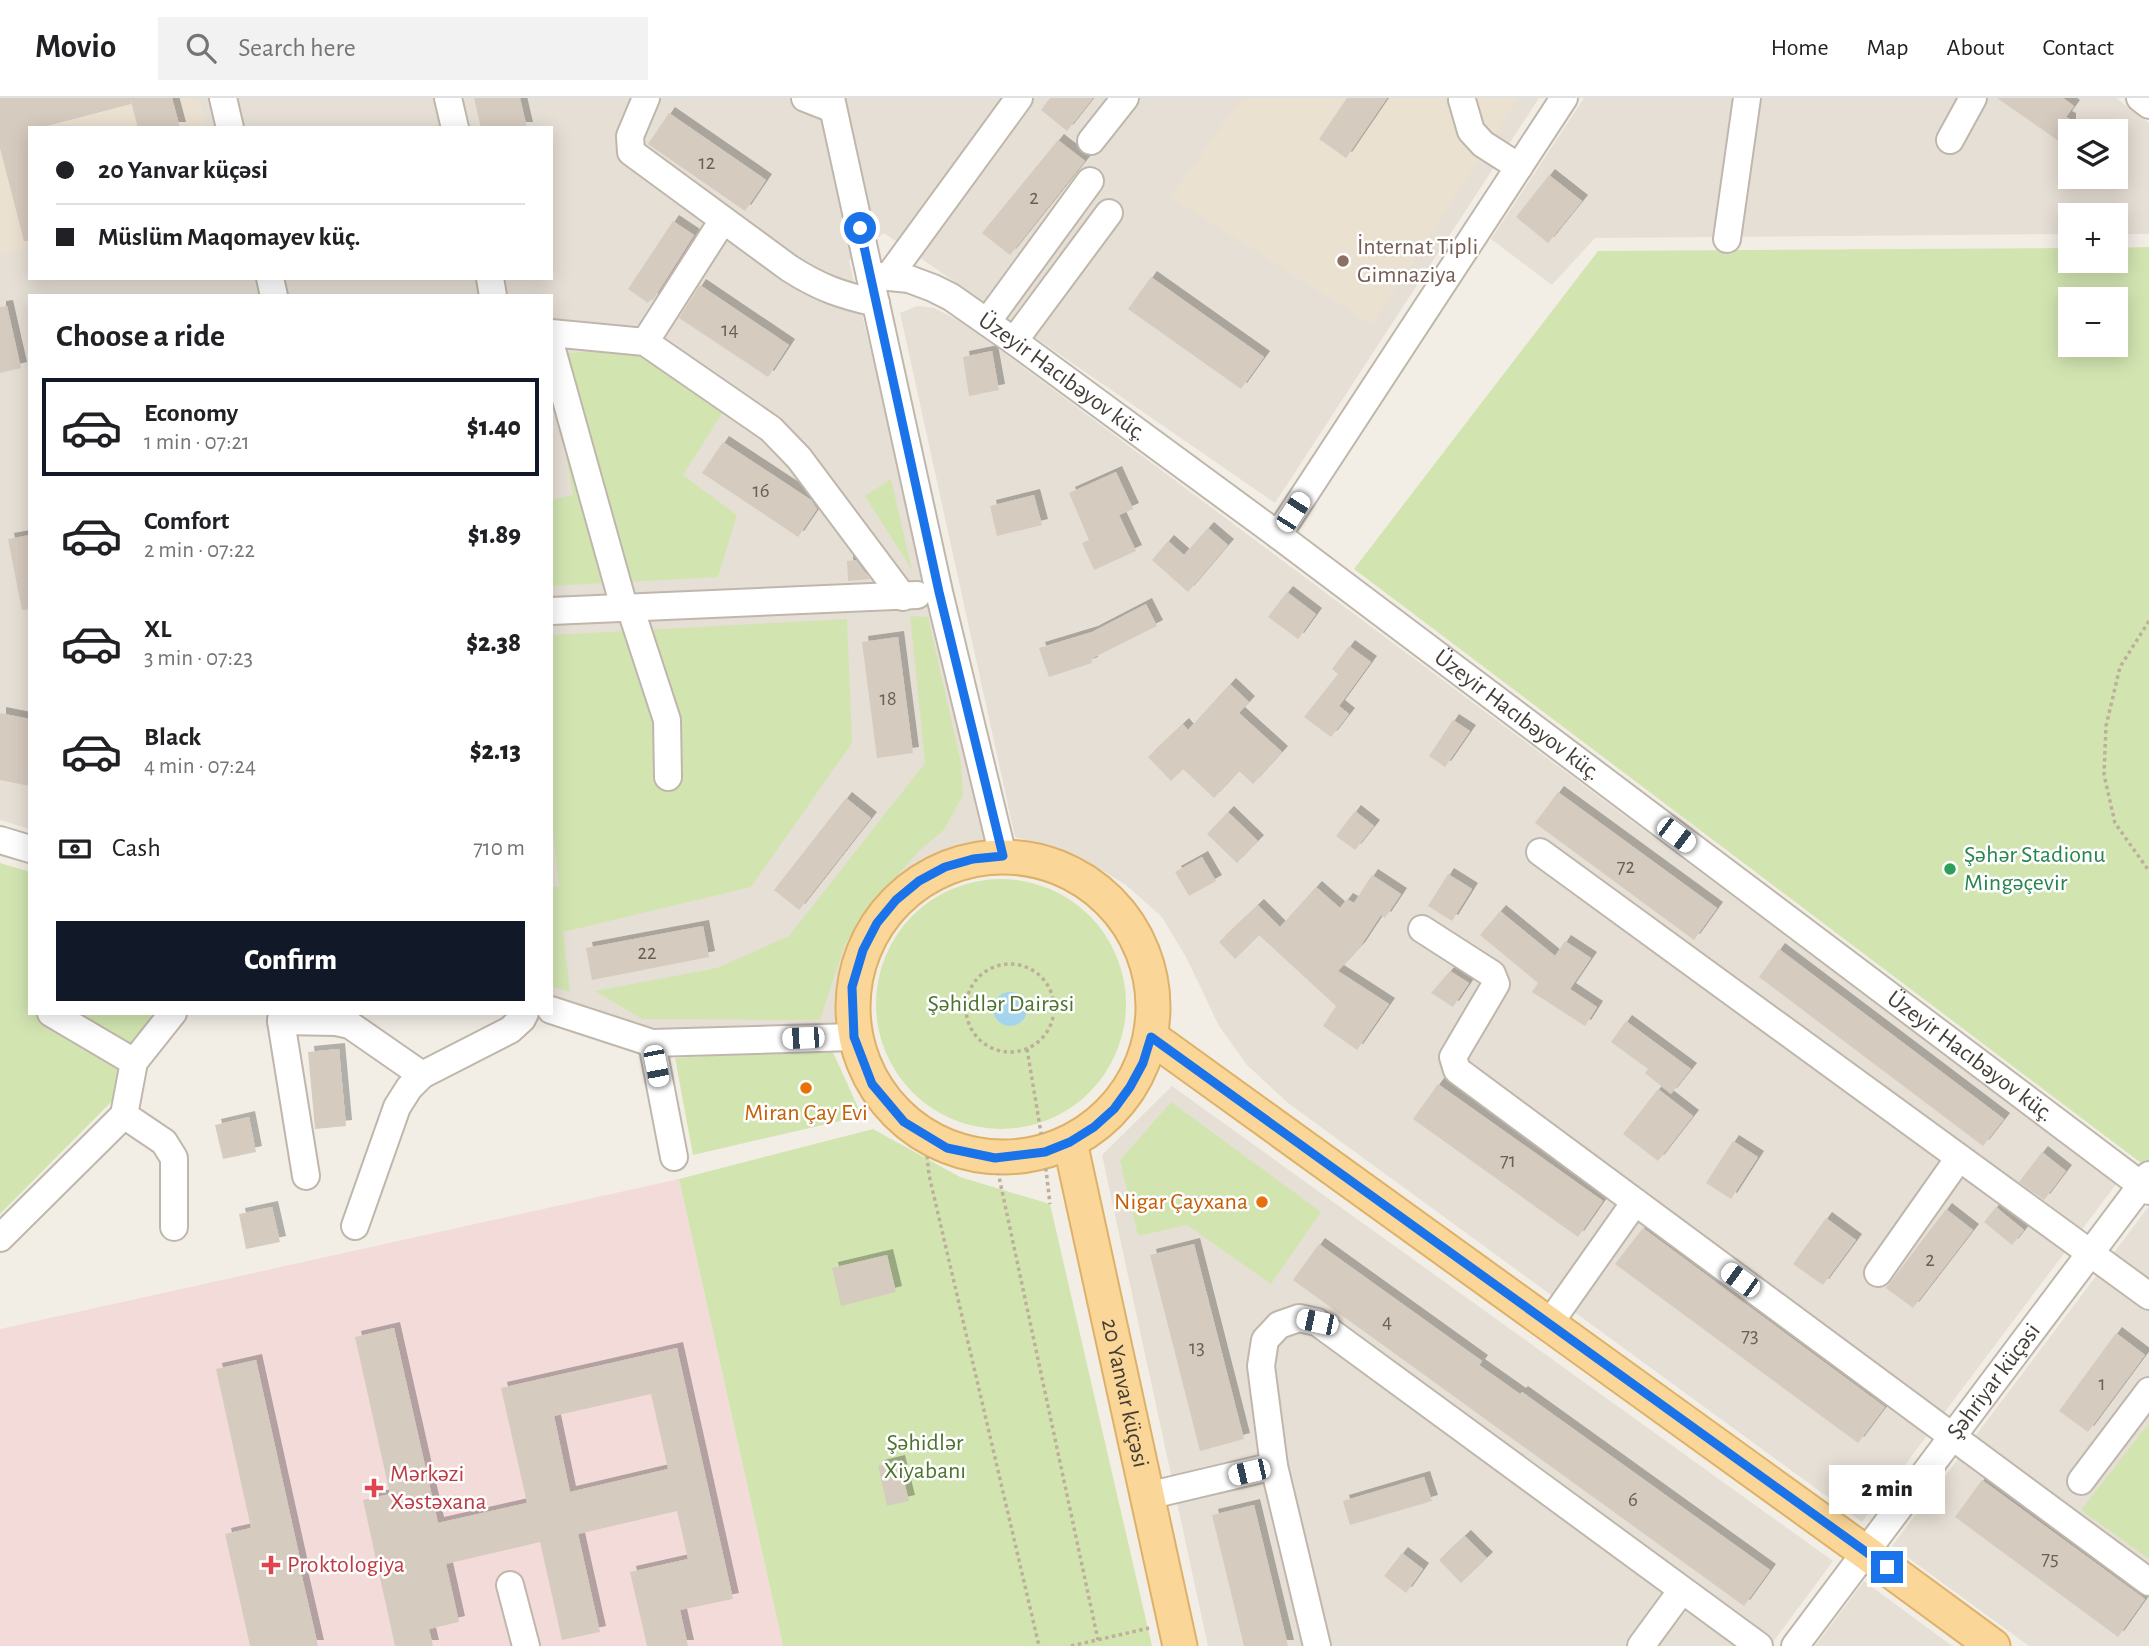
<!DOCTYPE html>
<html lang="en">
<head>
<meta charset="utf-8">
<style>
  body { margin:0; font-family:"Alegreya Sans",sans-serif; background:#f2f2f2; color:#202124; height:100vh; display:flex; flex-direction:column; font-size:26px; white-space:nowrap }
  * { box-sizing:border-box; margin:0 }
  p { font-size:23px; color:#757577 }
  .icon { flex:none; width:38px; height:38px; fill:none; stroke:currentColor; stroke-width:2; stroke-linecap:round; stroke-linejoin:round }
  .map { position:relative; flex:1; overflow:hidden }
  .panel { position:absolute; left:28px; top:196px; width:525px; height:721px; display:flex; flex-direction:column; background:#fff; border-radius:0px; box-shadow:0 4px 18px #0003 }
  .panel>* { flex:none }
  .top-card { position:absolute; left:28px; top:28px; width:525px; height:154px; border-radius:0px; box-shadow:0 4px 18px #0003; display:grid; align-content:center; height:154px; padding:0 28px; background:#fff }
  .tools { position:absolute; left:2058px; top:21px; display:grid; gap:14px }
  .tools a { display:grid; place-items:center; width:70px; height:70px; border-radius:0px; background:#fff; box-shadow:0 4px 18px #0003; font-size:35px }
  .end { position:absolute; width:32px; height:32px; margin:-16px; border:9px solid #1a73e8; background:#fff; box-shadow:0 0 0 4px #fff }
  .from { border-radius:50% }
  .bubble { position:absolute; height:49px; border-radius:0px; background:#fff; box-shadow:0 4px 18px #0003; font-size:23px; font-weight:800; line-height:49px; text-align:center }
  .car { position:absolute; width:21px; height:42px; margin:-21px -10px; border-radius:9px; box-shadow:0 0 5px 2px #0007; background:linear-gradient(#fff 24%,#345 0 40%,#fff 0 76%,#345 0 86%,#fff 0) }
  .top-card b { display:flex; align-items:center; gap:24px; height:66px; font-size:26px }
  .top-card b+b { border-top:2px solid #e0e0e0 }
  .top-card i { width:18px; height:18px; background:#202124 }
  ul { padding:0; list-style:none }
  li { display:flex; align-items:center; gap:21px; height:98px; margin:0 14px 10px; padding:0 14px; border:4px solid transparent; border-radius:0px }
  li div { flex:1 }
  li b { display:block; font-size:26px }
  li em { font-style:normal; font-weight:800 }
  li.current { border-color:#111827 }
  li>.icon { width:63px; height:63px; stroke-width:1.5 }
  h2 { padding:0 28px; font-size:32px; line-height:84px }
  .pay { display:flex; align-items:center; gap:18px; height:77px; padding:0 28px; font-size:26px }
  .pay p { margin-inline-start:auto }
  .button { display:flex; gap:14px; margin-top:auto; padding:14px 28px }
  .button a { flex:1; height:80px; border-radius:0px; background:#111827; color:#fff; font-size:28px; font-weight:800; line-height:80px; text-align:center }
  header { display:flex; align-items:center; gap:42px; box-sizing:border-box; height:98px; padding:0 35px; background:#fff; border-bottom:2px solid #e0e0e0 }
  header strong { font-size:33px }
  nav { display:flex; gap:38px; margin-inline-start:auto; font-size:24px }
  .search { width:490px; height:63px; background:#f2f2f2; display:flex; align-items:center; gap:18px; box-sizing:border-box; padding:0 24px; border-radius:0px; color:#757577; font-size:26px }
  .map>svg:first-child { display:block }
</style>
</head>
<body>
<header>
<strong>Movio</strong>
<div class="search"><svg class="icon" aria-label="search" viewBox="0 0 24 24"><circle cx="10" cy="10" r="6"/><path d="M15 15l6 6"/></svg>Search here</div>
<nav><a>Home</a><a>Map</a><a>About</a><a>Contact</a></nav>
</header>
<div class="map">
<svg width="2149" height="1548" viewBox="0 0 2149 1548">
  <defs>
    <filter id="shadow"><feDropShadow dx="6" dy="-6" stdDeviation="0" flood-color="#0004"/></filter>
  </defs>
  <rect width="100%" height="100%" fill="#f2eee6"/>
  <path fill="#e6dfd5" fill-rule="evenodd" d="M0,0H1539L1275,405L884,135L849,163L923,468L986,745L943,760L916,774L891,795L870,820L854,848L844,880L841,930L679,933L640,927L551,898V198H30V731L0,722ZM30,30H551V180H30Z
    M1584,0H2116L2149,25V136H2116V117H2070V136L1595,140L1552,187L1491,141ZM2070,33H2116V79H2070Z
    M917,208L934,210L964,225L2117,1085L1862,1424L1288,1005L1247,967L1219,928L1187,861L1162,819L1126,787L1079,758L1015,739L900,215Z
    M1172,988L1833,1463L1770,1548H1208L1102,1057Z
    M2149,1108V1548H2029L1892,1448Z
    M1864,1483L1952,1548H1815Z"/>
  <path fill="#ebe1d1" d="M0,0H199L206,30H30V150L0,158Z
    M1242,0H1519L1372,227L1171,99Z"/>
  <path fill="#f3dbda" d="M679,1081L783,1548H0V1231Z"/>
  <path fill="#d2e5b1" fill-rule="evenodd" d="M2149,149V1071L1354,471L1598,153L2070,150V163H2116V150ZM2070,201H2116V247H2070Z
    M644,250L723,314L683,377L737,417L718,479L551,488V402L573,397L551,271V256Z
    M891,381L912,472L865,398Z
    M910,518L928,519L961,665L963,697L944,732L919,753L880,797L845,846L820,922L642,921L595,893L717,870L789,838L925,665Z
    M847,521L852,645L751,789L563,834L570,894L551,888V790L559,788L551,713V537Z
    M0,765L30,774V915H159L116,969L126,989L0,1116Z
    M876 906a125 125 0 1 1 250 0a125 125 0 1 1-250 0Z
    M831,950L862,1018L693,1057L675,960Z
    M1171,1004L1321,1114L1271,1186L1187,1127L1138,1138L1120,1062Z
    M873,1031L960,1079L1050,1106L1152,1548H783L679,1081Z
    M2149,1325V1461L2081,1412Z"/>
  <path fill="#a5d5ed" d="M993 911a17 17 0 1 1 34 0a17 17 0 1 1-34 0Z"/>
  <path fill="#d6cbbf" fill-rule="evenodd" filter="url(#shadow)" d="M0,0H130L131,6L39,30H30V143H24L0,50Z
    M130,0H172L180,30H138Z
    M474,0H520L527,30H481Z
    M1050,0H1093L1067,33L1041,12Z
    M1347,0H1387L1346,60L1319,41Z
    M1997,0H2063L2074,8L2066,19L2070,21V51Z
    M669,15L766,82L745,113L648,46Z
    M1058,42L1085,63L1010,157L982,135Z
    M1549,77L1582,103L1548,145L1516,119Z
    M673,123L694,137L653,202L651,201L648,205L628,191Z
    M1151,179L1264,259L1241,291L1128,211Z
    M700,187L789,247L768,279L679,220Z
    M7,208L21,270L0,275V209Z
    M992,253L999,292L969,298L963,259Z
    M723,344L811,402L817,411L798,439L702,375Z
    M1116,374L1133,411L1119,417L1136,453L1094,472L1082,445L1089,442L1069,395Z
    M1034,397L1042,427L997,438L990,408Z
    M1208,430L1228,447L1188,494L1152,462L1168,443L1184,457Z
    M30,437V511L22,512L8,441Z
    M856,462L870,481L848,483L847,463Z
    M1287,494L1316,516L1298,541L1268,519Z
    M1146,506L1157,528L1091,561L1092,565L1049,579L1039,550L1092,534Z
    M898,539L913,655L877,660L862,544Z
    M1349,548L1371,564L1339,608L1349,616L1331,639L1304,619L1338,576L1332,571Z
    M1230,586L1249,604L1239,615L1282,654L1253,686L1239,673L1214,700L1183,671L1171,683L1148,659L1183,626L1188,632Z
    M0,615L30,621V688L0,682Z
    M1453,622L1470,633L1445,669L1429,658Z
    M1558,694L1717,810L1694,842L1535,725Z
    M846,700L871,720L799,812L774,792Z
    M1355,713L1374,728L1355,752L1336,738Z
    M1228,714L1258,743L1237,765L1207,736Z
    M1202,759L1216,783L1189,798L1175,774Z
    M1448,776L1472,791L1452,823L1428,808Z
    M1372,777L1401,796L1385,820L1381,817L1360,849L1338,873L1389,906L1357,952L1323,928L1336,908L1259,837L1235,861L1219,844L1258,807L1280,829L1316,789L1340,810L1347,801L1354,805Z
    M1500,813L1555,858L1565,843L1591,860L1570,891L1597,909L1585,928L1532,894L1538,885L1480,837Z
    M703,828L709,859L592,882L586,850Z
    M1779,851L2004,1021L1983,1048L1759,879Z
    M1450,873L1469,885L1453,909L1431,895Z
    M1626,923L1691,971L1671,996L1645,975L1648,971L1611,944Z
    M339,951L346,1028L315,1031L308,954Z
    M1438,986L1603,1103L1578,1139L1413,1021Z
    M1658,991L1693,1018L1658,1063L1623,1036Z
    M249,1019L256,1054L223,1061L215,1027Z
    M1733,1043L1758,1059L1731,1101L1706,1085Z
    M2042,1054L2066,1073L2044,1102L2019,1084Z
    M272,1109L280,1144L246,1151L239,1116Z
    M1996,1109L2024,1132L2012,1147L1984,1124Z
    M1946,1111L1973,1132L1913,1210L1886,1190Z
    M1826,1120L1856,1142L1823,1187L1793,1166Z
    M1643,1130L1885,1309L1858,1345L1615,1166Z
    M1194,1146L1244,1341L1200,1353L1150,1157Z
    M1319,1146L1482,1263L1479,1267L1520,1296L1522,1294L1770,1472L1744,1508L1293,1182Z
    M887,1157L896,1194L841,1208L832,1170Z
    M394,1230L438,1425L527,1405L501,1290L677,1250L733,1501L680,1512L688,1548H647L630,1474L688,1461L677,1413L578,1436L600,1534L562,1542L540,1444L446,1466L459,1524L429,1531L433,1548H395L363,1402L390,1396L355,1239ZM651,1296L668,1371L570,1394L554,1318Z
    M2116,1235L2145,1257L2088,1334L2059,1313Z
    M256,1262L302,1470H300L318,1548H250L225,1436L251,1430L216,1271Z
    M899,1363L909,1403L887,1408L878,1368Z
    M1424,1379L1432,1403L1350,1427L1343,1403Z
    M1982,1382L2145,1501L2118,1539L1955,1419Z
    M1254,1407L1288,1548H1244L1212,1417Z
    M1465,1438L1487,1460L1461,1485L1439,1462Z
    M1402,1455L1423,1471L1406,1495L1384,1478Z"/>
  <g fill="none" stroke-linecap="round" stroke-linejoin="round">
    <g stroke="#c0b7ac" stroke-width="30">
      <g id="minor">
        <path d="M223,0L230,30"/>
        <path d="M448,0L455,30"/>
        <path d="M646,0L630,38L631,54L789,170C820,190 841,197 876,205"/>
        <path d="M805,0L833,11"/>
        <path d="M831,0L939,494L1003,758"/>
        <path d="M2140,0L2149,7"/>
        <path d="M1462,2L1471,33L1483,46L1519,69"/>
        <path d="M1950,42L1973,0"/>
        <path d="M1091,43L1125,0"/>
        <path d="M1727,141L1747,0"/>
        <path id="s1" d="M870,177L909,181L933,190L951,199L1014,243L1278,437L2149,1093"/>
        <path d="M889,178L1019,0"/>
        <path d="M270,180L274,198"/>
        <path d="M490,180L493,198"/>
        <path d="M987,224L1090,83"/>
        <path d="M551,235L645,244L771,331L799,360L903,499"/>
        <path d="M1014,243L1109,115"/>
        <path d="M645,244L723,122"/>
        <path d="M551,248L624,509"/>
        <path d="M1278,437L1564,0"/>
        <path d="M630,509L667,622L668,679"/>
        <path d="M551,513L917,497"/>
        <path d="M0,742L30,751"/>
        <path d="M1540,754L2149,1198"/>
        <path d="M1422,831L1492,876L1496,886L1453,959L1457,972L2149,1484"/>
        <path d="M551,912L652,945L854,939"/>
        <path d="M51,915L134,964"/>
        <path d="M173,915L134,964L124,1017L164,1044L174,1060V1129"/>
        <path d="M282,915L281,923L306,1078"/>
        <path d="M281,923L336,924L350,927L422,977"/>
        <path d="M652,945L674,1059"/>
        <path d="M355,1128L397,1009L409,990L422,977L510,932L522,921L525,915"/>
        <path d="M0,1140L124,1017"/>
        <path d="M1878,1175L1959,1060"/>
        <path d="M1549,1226L1635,1104"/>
        <path d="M2081,1383L2149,1293"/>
        <path d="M1147,1398L1274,1368"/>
        <path d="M510,1487L526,1548"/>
        <path d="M1317,1548L1274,1368L1261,1268L1265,1242L1279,1227L1299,1220L1317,1224L1759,1548"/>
        <path d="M1641,1548L1682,1492"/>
        <path id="s2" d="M1795,1548L2149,1077"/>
      </g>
    </g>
    <g stroke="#deb168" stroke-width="37">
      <g id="major">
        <circle cx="1003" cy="909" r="150"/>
        <path d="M1151,939L1865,1454L1993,1548"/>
        <path id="s3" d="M1070,1044L1180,1548"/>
      </g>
    </g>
    <path stroke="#beaf9b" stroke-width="3.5" stroke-dasharray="3.5 3.5" stroke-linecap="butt" d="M2149,523L2120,569L2106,628L2104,677L2115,725L2149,773
      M966 910a44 44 0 1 1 88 0a44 44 0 1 1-88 0Z
      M1027,951L1042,1041
      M925,1037L929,1077L1039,1548
      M995,1060L1098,1542
      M1045,1063L1050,1106
      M1071,1548L1149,1530"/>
    <use href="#minor" stroke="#fff" stroke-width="26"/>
    <use href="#major" stroke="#fad698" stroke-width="33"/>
  </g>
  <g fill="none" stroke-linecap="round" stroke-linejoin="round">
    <path stroke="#1a73e8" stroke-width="9" d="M860,130L939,494L1003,758L973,761L945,769L919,783L896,802L877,825L863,852L852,889L854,939L872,986L904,1024L947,1050L995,1060L1045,1054L1070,1044L1094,1029L1114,1011L1130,989L1143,965L1151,939L1887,1469"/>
  </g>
  <circle fill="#8d6e63" stroke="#fff" stroke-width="2.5" cx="1343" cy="163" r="7"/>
  <circle fill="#2e9e5b" stroke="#fff" stroke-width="2.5" cx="1950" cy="771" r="7"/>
  <g fill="#e8710a" stroke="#fff" stroke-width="2.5">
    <circle cx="806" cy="990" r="7"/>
    <circle cx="1262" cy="1104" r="7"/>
  </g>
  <g fill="#e0444e" stroke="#fff" stroke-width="2.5">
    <path d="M370.5 1379.5h7v7h7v7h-7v7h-7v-7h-7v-7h7z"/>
    <path d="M267.5 1456.5h7v7h7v7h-7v7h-7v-7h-7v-7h7z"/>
  </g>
  <g text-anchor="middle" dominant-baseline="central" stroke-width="5" stroke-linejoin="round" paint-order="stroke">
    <g font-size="21" fill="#696158">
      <text x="707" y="64">12</text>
      <text x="1034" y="99">2</text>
      <text x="730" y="231">14</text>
      <text x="761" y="392">16</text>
      <text x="888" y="600">18</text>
      <text x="1626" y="768">72</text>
      <text x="647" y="854">22</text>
      <text x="1508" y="1062">71</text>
      <text x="1930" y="1161">2</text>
      <text x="1387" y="1223">4</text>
      <text x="1750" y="1237">73</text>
      <text x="1197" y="1249">13</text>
      <text x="2102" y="1285">1</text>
      <text x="1633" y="1401">6</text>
      <text x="2050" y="1460">75</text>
    </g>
    <g font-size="24" fill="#785e54" stroke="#fff" text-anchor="start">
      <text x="1357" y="149">İnternat Tipli<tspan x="1357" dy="28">Gimnaziya</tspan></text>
    </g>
    <g font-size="24" fill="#453e36" stroke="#fff">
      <text stroke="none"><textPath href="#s1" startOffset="222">Üzeyir Hacıbəyov küç.</textPath></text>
      <text stroke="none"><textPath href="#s1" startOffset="789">Üzeyir Hacıbəyov küç.</textPath></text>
      <text stroke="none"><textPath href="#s1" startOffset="1356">Üzeyir Hacıbəyov küç.</textPath></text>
      <text stroke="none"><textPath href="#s2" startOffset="331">Şəhriyar küçəsi</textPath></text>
      <text stroke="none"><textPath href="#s3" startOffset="257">20 Yanvar küçəsi</textPath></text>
    </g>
    <g font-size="24" fill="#27864d" stroke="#fff" text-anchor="start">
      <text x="1964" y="757">Şəhər Stadionu<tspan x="1964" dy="28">Mingəçevir</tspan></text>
    </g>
    <g font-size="24" fill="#4d742c" stroke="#fff">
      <text x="1001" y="906">Şəhidlər Dairəsi</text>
      <text x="925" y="1345">Şəhidlər<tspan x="925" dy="28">Xiyabanı</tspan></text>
    </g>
    <g font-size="24" fill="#c56008" stroke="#fff">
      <text x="806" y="1015">Miran Çay Evi</text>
      <text x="1248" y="1104" text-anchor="end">Nigar Çayxana</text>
    </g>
    <g font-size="24" fill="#be3a42" stroke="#fff" text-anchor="start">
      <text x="390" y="1376">Mərkəzi<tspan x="390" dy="28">Xəstəxana</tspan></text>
      <text x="287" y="1467">Proktologiya</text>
    </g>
  </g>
</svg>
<div class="tools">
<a><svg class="icon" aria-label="layers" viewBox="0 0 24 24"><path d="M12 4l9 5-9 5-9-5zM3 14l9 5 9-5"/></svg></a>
<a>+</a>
<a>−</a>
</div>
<i class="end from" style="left:860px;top:130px"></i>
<i class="end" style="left:1887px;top:1469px"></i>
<div class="bubble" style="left:1829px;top:1367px;width:116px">2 min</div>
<i class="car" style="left:1293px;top:414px;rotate:33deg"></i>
<i class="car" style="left:1676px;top:737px;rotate:127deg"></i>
<i class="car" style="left:803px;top:940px;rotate:268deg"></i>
<i class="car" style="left:656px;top:968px;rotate:169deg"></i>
<i class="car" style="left:1740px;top:1182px;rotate:306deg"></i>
<i class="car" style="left:1317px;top:1224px;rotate:282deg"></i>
<i class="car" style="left:1249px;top:1374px;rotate:257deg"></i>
<div class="top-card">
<b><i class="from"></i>20 Yanvar küçəsi</b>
<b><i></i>Müslüm Maqomayev küç.</b>
</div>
<section class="panel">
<h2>Choose a ride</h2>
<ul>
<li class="current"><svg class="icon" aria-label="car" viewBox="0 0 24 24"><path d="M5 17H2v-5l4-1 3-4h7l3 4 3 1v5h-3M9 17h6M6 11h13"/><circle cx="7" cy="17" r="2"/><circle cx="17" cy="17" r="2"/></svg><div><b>Economy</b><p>1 min · 07:21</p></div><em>$1.40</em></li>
<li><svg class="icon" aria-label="car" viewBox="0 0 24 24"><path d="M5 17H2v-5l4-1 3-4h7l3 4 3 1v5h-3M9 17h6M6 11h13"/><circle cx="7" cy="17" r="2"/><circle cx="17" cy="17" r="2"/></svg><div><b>Comfort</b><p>2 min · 07:22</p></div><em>$1.89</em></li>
<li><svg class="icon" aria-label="car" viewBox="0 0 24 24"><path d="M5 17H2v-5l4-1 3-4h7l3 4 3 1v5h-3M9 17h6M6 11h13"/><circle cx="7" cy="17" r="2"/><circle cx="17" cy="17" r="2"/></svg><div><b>XL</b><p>3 min · 07:23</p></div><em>$2.38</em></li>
<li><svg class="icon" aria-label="car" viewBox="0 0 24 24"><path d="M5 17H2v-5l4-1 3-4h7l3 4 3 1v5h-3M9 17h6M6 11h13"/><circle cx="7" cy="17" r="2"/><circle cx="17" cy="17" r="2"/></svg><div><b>Black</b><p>4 min · 07:24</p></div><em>$2.13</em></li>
</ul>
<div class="pay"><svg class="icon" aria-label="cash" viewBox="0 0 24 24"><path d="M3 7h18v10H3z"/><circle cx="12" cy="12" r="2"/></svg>Cash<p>710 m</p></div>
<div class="button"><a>Confirm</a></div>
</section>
</div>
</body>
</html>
